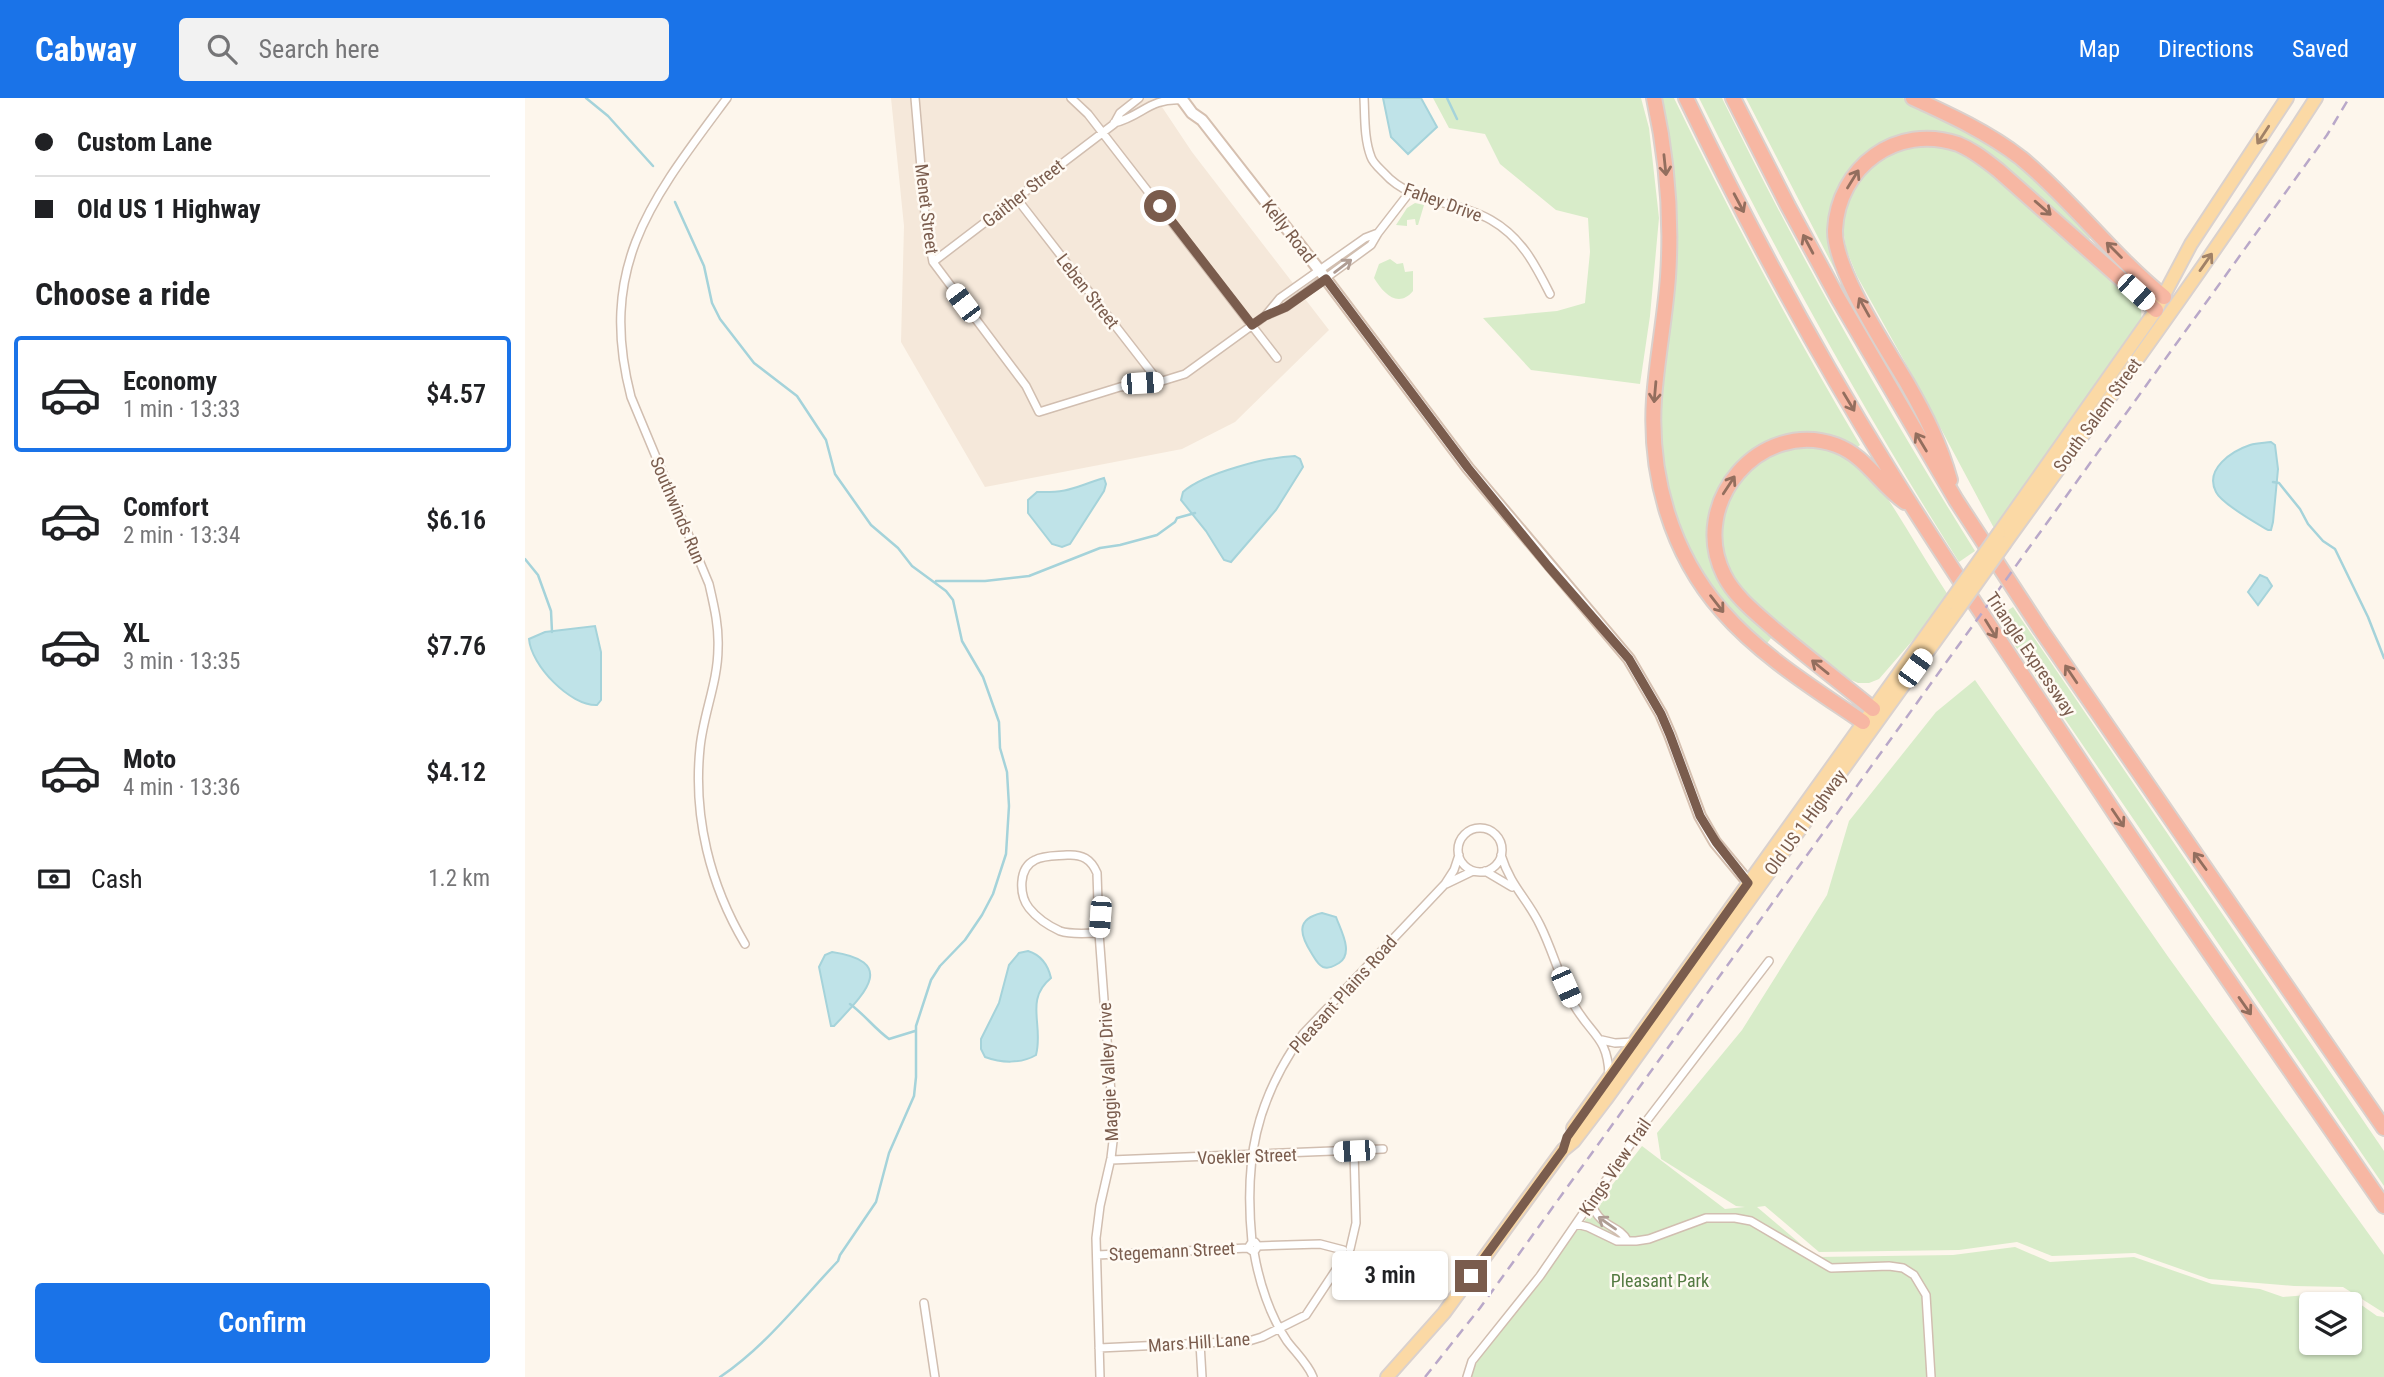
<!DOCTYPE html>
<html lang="en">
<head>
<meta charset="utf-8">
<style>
  body { margin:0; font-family:"Roboto Condensed",sans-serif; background:#f2f2f2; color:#202124; height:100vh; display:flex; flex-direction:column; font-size:26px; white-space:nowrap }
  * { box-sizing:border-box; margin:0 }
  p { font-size:23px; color:#757577 }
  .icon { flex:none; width:38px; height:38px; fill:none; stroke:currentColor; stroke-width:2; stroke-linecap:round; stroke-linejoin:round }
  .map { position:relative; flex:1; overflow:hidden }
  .sheet { display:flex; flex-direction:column; background:#fff; width:525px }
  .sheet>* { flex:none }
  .hud { display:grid; align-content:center; height:154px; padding:0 35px; background:#fff }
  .fabs { position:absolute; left:1774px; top:1194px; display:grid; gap:14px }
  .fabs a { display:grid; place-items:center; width:63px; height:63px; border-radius:7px; background:#fff; box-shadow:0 2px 5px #0004; font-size:35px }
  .end { position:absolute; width:32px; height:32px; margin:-16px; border:9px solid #7a5c4d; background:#fff; box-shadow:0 0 0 4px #fff }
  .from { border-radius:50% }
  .bubble { position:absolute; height:49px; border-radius:7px; background:#fff; box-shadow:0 2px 5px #0004; font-size:23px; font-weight:600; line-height:49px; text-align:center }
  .car { position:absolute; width:21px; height:42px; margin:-21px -10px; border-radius:9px; box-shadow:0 0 5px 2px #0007; background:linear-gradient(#fff 24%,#345 0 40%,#fff 0 76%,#345 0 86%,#fff 0) }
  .hud b { display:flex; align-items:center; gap:24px; height:66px; font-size:26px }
  .hud b+b { border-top:2px solid #e0e0e0 }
  .hud i { width:18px; height:18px; background:#202124 }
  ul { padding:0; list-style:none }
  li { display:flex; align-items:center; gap:21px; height:116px; margin:0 14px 10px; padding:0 21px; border:4px solid transparent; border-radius:7px }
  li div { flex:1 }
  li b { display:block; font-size:26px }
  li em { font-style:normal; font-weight:600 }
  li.on { border-color:#1a73e8 }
  li>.icon { width:63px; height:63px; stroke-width:1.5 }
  h2 { padding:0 35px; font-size:32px; line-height:84px }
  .pay { display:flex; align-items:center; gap:18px; height:77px; padding:0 35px; font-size:26px }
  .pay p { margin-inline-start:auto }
  .cta { display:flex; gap:14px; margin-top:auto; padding:14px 35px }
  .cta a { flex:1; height:80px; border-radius:7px; background:#1a73e8; color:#fff; font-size:28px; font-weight:600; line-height:80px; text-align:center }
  header { display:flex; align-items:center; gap:42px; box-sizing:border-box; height:98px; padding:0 35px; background:#1a73e8; color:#fff }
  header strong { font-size:33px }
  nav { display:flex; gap:38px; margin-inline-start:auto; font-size:24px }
  .search { width:490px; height:63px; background:#f2f2f2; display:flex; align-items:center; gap:18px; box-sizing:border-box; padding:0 24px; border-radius:7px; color:#757577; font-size:26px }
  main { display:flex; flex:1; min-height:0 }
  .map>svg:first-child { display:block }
</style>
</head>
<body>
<header>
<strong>Cabway</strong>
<div class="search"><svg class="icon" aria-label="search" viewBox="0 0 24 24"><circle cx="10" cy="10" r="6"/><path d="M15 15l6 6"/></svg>Search here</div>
<nav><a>Map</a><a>Directions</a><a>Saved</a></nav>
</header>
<main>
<section class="sheet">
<div class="hud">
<b><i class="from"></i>Custom Lane</b>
<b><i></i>Old US 1 Highway</b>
</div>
<h2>Choose a ride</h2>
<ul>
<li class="on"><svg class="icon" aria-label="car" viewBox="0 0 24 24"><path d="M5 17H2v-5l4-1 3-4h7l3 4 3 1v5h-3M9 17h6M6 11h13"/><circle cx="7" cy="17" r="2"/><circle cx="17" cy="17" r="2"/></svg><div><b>Economy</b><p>1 min · 13:33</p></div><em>$4.57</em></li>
<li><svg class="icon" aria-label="car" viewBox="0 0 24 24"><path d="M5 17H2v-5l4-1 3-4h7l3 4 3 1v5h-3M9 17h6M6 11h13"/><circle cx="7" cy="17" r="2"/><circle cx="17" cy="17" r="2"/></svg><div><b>Comfort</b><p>2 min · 13:34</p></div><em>$6.16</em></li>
<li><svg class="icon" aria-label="car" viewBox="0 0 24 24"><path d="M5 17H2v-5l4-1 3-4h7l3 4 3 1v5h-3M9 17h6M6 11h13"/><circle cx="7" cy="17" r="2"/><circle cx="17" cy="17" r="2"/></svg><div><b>XL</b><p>3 min · 13:35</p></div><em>$7.76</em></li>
<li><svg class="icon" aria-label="car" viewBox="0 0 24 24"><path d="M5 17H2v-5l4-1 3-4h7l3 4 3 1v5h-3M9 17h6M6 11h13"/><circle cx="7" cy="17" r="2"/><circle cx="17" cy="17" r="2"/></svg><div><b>Moto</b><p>4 min · 13:36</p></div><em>$4.12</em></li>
</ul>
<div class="pay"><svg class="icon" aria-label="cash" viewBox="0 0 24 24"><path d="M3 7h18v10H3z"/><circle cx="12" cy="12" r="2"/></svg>Cash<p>1.2 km</p></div>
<div class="cta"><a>Confirm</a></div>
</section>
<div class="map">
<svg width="1859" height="1279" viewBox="0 0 1859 1279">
  <rect width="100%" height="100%" fill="#fdf6ec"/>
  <path fill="#f5e8da" d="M366,0H631L667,54L804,232L710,324L657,351L460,389L376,244L379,128Z"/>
  <path fill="#d8ecc9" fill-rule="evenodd" d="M908,0H1116L1124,30L1134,120L1125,218L1115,286L1006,272L958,220L1032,213L1060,205L1065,154L1063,120L1031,112L975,66L960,36L924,30Z
    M1134,0H1149C1206,118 1268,234 1335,347L1330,351L1311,342L1234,350L1217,361L1203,378L1192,396L1188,459L1249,536L1240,548L1224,534L1186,493L1157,443L1138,382L1133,318L1145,198Z
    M1174,0H1197C1273,156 1358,306 1450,453L1434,464C1339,314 1253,159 1174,0Z
    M1221,0H1378L1451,35L1498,68L1567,137L1563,143L1425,39L1332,65L1321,78L1314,93L1313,171L1310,172Z
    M1399,44L1443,55L1609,201L1616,212L1617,224L1470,432L1392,286L1332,178L1321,151L1318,130L1321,110L1329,90L1341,70L1357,57Z
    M890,105L899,107L893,127H891L890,121L882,122V128L871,127L882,110Z
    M865,161L872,166L878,165L880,174L888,173V193C873,211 858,195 849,180L854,166Z
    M1275,348C1335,349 1351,382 1380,428C1394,451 1408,474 1423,497L1402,526L1354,581L1344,585H1333L1324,581L1226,503C1214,492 1201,474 1197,458C1187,421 1205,378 1238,359C1248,353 1263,351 1275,348Z
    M1488,509L1859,1053V1088L1471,520Z
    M1450,582L1644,860L1859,1157V1215L1818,1189L1769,1188L1684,1181L1610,1155L1527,1158L1492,1144L1434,1152L1294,1154L1240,1108L1232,1109L1291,1159L1428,1157L1490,1149L1525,1164L1609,1159L1687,1186L1735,1191L1758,1199L1818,1194L1852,1218L1859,1219V1279H940L1117,1048L1200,1111L1220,1109L1211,1108L1136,1061L1132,1035L1217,932L1302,797L1324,723L1411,614ZM1787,1206H1825V1244H1787Z"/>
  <path fill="#bfe3e8" stroke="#a5d3da" stroke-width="2" d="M858,0H896L912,29L883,56L866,39Z
    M1746,344L1750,347L1753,371L1748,424L1746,432H1743C1731,425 1697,406 1691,394C1679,371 1707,353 1725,347C1732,345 1739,345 1746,344Z
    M770,358L775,361L778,369L751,412L706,464L699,462L681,433L656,402L658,394C679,375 742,359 770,358Z
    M579,380L581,386L579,393L545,446L537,449L527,446L503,415V402L512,394C545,395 549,389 579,380Z
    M1735,477L1742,480L1747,488L1733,507L1723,494Z
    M70,528L76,554V602L72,607C45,608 6,567 4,541L20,534Z
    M797,815L811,819C816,833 829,855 814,865C809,868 804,871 798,869C793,867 790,861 787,856C775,837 770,821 797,815Z
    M503,853C516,857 523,867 526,880C499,902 519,927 511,957C496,966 476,965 460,959L456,951V941L474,905L484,867L494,855Z
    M307,854C375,864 337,898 309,928H306L294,869L300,857Z"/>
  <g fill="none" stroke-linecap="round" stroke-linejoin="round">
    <path stroke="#a5d3da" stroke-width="2.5" d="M61,0L83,18L128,68
      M922,0L932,21
      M150,104L179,168L187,205L195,221L229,265L272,298L301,342L310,376L346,427L373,450L387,468L421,493L428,502L437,543L458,579L474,624L475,650L482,674L484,708L481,756L468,796L457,817L440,842L415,868L406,882L391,928V979L389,998L364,1055L351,1104L315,1157L313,1163C275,1203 241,1248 195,1279
      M1748,384L1754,385L1775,411L1783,426L1798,443L1810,451L1843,519L1859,560
      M0,461L13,477L26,513L27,534
      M411,483H460L504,478L575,450L595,447L632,437L650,424L652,420L670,415
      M325,906C340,917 349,930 364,941L390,933"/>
    <g stroke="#d1beb0" stroke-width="10">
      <path id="street" d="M202,0C127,101 72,167 106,299L184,486C189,508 194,528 193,550C193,584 178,617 175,650C168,719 185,787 220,846
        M390,0L401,128L408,164L501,288L514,314L595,289L634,284L660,276L740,218L761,209L846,147L853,135L884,95
        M546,0L563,16L752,260
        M839,0C840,19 839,41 846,59C848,65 854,70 859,75C886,106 931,102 966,122C996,139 1010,166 1025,196
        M589,25C618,18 623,0 657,2
        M492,101L634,284
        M408,164L589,26L595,15L614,0
        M741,217L755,200L840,140L853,135
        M933 752a22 22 0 1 1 44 0a22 22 0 1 1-44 0Z
        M976,757C986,789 1002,800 1015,827C1028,853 1035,882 1049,907C1066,937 1083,939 1084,977
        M960,773L987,789
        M921,786L948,773
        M574,835C561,835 547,837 535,833C524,828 512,820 504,810C494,797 493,770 510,762C519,757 532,758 542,757C557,756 566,761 572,775L574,835L589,1035L586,1060L575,1108L571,1140L575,1279
        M1077,942L1090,945L1109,944
        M586,1062L858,1051
        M1066,1105C1076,1131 1093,1126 1102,1142
        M1051,1126L1063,1129L1092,1143H1111L1124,1141L1181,1120H1210L1226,1123L1306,1170L1364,1168L1378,1170L1389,1177L1401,1197L1406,1279
        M727,1144C719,1063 730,1003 778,936L920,786L929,772L934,757
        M733,1148L795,1146L818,1152
        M825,1151L831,1125L829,1053
        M729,1154L723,1150L727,1144H730L733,1148L729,1154C734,1184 745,1218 762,1243C771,1255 783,1266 788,1279
        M572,1157L723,1150
        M399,1205L410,1279
        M675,1245L677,1279
        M574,1250L724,1243L737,1239L781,1217L820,1158
        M942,1279L947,1263L1015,1178L1123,1021L1244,863"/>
    </g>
    <g stroke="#d6c0b0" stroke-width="14">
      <path id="secondary" d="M656,0L667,15L677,22L795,173L943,370L1104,561L1136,616L1145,637L1175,718L1190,744L1228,790"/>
    </g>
    <g stroke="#dad1cd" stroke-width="16">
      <path id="primary" d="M1474,435L1631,212L1666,146L1762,0
        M1480,445C1586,298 1693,152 1791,0
        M1048,1030L1425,504
        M862,1279L919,1215L1038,1052L1049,1043L1081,1001L1431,514"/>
    </g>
    <g stroke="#dad1cd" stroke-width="18">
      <path id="highway" d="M1129,0C1142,59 1147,119 1143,179C1140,220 1132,260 1129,301C1124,377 1146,455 1197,513C1236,558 1290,591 1338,624
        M1161,0C1222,126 1289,251 1363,370C1436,488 1515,602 1591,717C1679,848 1769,978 1859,1108
        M1208,0L1263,108L1313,200L1431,402L1516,532L1859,1030
        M1388,0C1425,17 1464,35 1496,60C1547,102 1587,157 1639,199
        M1425,382C1415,346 1401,318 1382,285C1361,249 1309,172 1310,132C1313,69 1372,25 1433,46C1448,52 1460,62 1473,72L1631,212
        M1348,611C1315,584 1281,558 1249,531C1231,515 1210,499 1199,477C1163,405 1235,320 1311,347C1341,358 1355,387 1380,404"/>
    </g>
    <use href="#street" stroke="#fff" stroke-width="7"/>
    <use href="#secondary" stroke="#fff" stroke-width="10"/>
    <use href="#primary" stroke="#fbd9a5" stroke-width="12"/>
    <use href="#highway" stroke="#f7b7a3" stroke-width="14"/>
    <path stroke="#b9a8c9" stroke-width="2.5" stroke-dasharray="10 7" stroke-linecap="butt" d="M900,1279L955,1210L1802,37L1824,0"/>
    <g stroke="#dad1cd" stroke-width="16" stroke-linecap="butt">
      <path id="primary-bridge" d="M1425,504L1474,435
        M1431,514L1480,445"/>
    </g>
    <use href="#primary-bridge" stroke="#fbd9a5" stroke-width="12"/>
  </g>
  <defs><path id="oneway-shaft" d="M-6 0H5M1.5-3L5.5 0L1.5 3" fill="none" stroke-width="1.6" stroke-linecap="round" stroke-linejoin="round" transform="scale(1.75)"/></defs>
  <g stroke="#a18267">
    <use href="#oneway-shaft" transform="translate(1738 37) rotate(123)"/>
    <use href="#oneway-shaft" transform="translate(1681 164) rotate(-55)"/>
  </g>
  <g stroke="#936e5e">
    <use href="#oneway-shaft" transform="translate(1140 67) rotate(84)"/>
    <use href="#oneway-shaft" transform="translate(1328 81) rotate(-58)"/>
    <use href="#oneway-shaft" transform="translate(1214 105) rotate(62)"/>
    <use href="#oneway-shaft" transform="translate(1518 110) rotate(41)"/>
    <use href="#oneway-shaft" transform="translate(1283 146) rotate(-118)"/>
    <use href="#oneway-shaft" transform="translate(1589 152) rotate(-135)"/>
    <use href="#oneway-shaft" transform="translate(1339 209) rotate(-119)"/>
    <use href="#oneway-shaft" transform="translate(1130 294) rotate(95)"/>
    <use href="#oneway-shaft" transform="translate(1324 304) rotate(59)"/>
    <use href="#oneway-shaft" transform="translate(1396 344) rotate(-121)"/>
    <use href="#oneway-shaft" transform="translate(1204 387) rotate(-57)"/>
    <use href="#oneway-shaft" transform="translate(1192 506) rotate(52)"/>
    <use href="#oneway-shaft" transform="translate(1466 531) rotate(58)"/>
    <use href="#oneway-shaft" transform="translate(1295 569) rotate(-141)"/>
    <use href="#oneway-shaft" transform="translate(1546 576) rotate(-124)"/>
    <use href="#oneway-shaft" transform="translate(1593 720) rotate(56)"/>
    <use href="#oneway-shaft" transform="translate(1675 763) rotate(-126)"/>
    <use href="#oneway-shaft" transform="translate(1720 908) rotate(55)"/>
  </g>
  <g stroke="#af9d94">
    <use href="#oneway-shaft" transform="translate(818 168) rotate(-37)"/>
    <use href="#oneway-shaft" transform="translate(1082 1125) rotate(-145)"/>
  </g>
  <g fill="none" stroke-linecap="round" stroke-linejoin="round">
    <path stroke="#7a5c4d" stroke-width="9" d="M635,108L727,227L740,218L761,209L801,181L943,370L1023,468L1104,561L1136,616L1145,637L1175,718L1191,744L1223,785L1042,1039L1038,1052L946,1178"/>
  </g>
  <g text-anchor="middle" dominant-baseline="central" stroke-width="5" stroke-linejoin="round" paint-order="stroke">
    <g font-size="18" fill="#7a5c4d" stroke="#fffaf3">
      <text transform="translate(498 95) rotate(-38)">Gaither Street</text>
      <text transform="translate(918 104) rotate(20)">Fahey Drive</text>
      <text transform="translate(402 111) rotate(83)">Menet Street</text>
      <text transform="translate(764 133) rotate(52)">Kelly Road</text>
      <text transform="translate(563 193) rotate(52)">Leben Street</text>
      <text transform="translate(1572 317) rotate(-54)">South Salem Street</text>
      <text transform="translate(153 412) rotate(67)">Southwinds Run</text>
      <text transform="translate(1506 556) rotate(56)">Triangle Expressway</text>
      <text transform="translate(1280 724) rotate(-54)">Old US 1 Highway</text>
      <text transform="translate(818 896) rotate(-48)">Pleasant Plains Road</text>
      <text transform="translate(583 974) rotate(-93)">Maggie Valley Drive</text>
      <text transform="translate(722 1058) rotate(-2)">Voekler Street</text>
      <text transform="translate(1090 1069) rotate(-56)">Kings View Trail</text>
      <text transform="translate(647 1153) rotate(-3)">Stegemann Street</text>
      <text transform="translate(674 1244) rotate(-4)">Mars Hill Lane</text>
    </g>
    <g font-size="18" fill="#537a41" stroke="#fffaf3">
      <text x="1135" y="1182">Pleasant Park</text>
    </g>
  </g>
</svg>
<div class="fabs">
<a><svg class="icon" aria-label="layers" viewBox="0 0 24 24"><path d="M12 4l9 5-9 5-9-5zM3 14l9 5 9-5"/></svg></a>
</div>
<i class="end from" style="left:635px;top:108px"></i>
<i class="end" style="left:946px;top:1178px"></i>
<div class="bubble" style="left:807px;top:1153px;width:116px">3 min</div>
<i class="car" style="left:1611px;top:194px;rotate:132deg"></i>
<i class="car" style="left:438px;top:205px;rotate:323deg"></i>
<i class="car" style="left:617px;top:285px;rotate:86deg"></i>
<i class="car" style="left:1390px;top:570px;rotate:36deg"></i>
<i class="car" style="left:575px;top:819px;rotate:184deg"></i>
<i class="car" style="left:1041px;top:889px;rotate:156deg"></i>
<i class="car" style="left:829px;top:1053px;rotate:267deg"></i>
</div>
</main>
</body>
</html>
